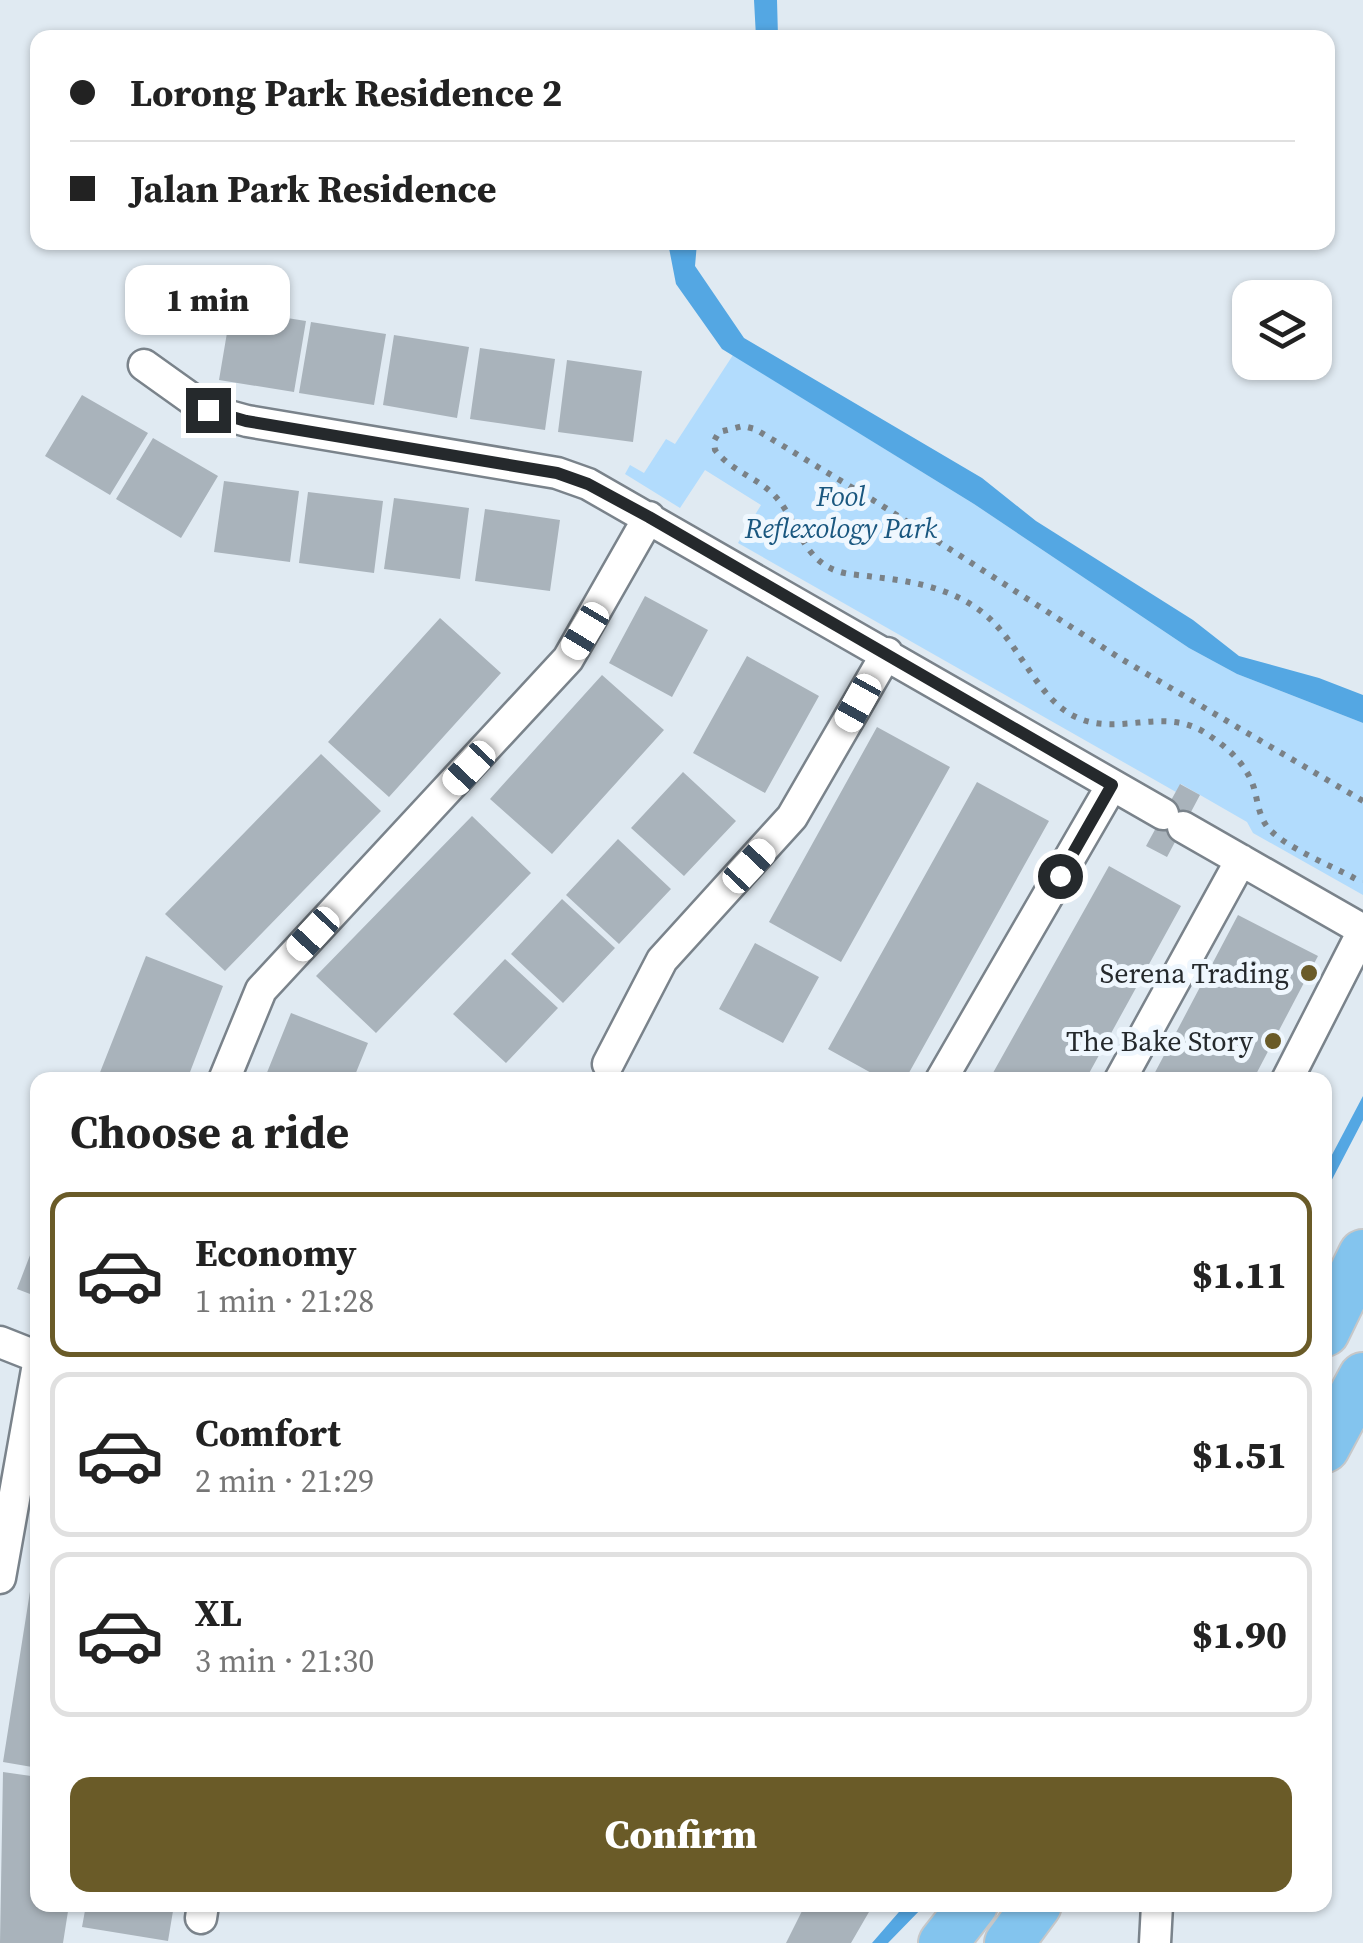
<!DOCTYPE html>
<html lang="en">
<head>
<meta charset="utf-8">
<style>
  body { margin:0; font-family:"Source Serif 4",serif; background:#f2f2f2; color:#222; height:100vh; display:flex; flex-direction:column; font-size:38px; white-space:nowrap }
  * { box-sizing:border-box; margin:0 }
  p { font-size:32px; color:#767676 }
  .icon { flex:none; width:55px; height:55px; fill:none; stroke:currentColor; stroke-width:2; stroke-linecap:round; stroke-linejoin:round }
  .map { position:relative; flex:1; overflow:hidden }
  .drawer { position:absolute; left:30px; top:1072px; width:1302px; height:840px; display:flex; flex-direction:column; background:#fff; border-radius:20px; box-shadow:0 2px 8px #0004 }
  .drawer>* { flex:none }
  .banner { position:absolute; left:30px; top:30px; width:1305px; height:220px; border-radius:20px; box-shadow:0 2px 8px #0004; display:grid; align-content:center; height:220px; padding:0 40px; background:#fff }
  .buttons { position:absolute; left:1232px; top:280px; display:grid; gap:20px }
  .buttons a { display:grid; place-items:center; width:100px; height:100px; border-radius:20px; background:#fff; box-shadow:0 2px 8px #0004; font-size:50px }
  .end { position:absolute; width:45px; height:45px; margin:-22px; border:12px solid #25292c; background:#fff; box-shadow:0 0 0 5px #fff }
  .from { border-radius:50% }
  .bubble { position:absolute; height:70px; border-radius:20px; background:#fff; box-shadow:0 2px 8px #0004; font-size:32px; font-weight:800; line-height:70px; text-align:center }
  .car { position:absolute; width:30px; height:60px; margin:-30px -15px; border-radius:12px; box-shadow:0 0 8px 2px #0007; background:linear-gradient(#fff 24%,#345 0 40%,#fff 0 76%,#345 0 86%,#fff 0) }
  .banner b { display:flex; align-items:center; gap:35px; height:95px; font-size:38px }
  .banner b+b { border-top:2px solid #e0e0e0 }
  .banner i { width:25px; height:25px; background:#222 }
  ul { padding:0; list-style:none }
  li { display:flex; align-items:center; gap:30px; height:165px; margin:0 20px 15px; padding:0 20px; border:5px solid #e0e0e0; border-radius:20px }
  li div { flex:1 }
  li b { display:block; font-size:38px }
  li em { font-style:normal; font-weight:800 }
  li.on { border-color:#6a5b28 }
  li>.icon { width:90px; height:90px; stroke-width:1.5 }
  h2 { padding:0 40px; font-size:45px; line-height:120px }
  .button { display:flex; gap:20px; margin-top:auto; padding:20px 40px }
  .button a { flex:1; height:115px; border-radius:20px; background:#6a5b28; color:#fff; font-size:40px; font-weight:800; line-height:115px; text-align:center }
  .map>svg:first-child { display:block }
</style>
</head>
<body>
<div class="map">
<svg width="1363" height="1943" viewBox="0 0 1363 1943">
  <rect width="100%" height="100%" fill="#e0eaf2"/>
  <path fill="#b2dcfd" d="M733,355L974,504L1189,648L1237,674L1363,723V895L1253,833L1247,822L1181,784L1176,792L738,543L761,505L705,470L680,508L625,474L630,465L644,473L666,439L675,444Z"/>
  <path fill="#54a7e3" d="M754,0H777L778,37H756Z
    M672,243H697L695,266L744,338L982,478L1036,521L1193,620L1239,656L1319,678L1363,695V723L1237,674L1189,648L974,504L722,349L676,284L669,248Z
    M1363,1096V1120L1325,1193V1168Z
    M905,1905H925L888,1943H872Z"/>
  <path fill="#a9b3bb" d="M231,309L306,321L294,392L219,380Z
    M311,322L386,334L374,405L299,393Z
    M394,335L469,347L457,418L383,405Z
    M480,348L555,359L545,430L470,419Z
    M567,360L642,371L633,442L558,432Z
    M82,395L148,433L110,495L45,456Z
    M153,438L218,476L181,538L116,499Z
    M224,481L299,491L290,562L214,552Z
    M308,492L383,501L374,573L299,563Z
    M394,498L469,508L460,579L384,569Z
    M485,509L560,520L550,591L475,581Z
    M645,596L708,630L672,697L609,663Z
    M440,618L501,673L389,797L328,742Z
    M747,656L819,696L765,793L693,753Z
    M602,675L664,730L552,854L490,799Z
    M877,727L950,767L841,962L769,922Z
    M321,754L381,811L225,971L165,914Z
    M683,772L736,821L684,876L631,828Z
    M977,782L1049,821L905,1080H884L828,1049Z
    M1180,784L1200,795L1167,857L1146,846Z
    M472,816L531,873L376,1033L316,976Z
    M618,839L671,889L619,944L566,895Z
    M1109,866L1181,906L1087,1077L1085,1080H989Z
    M562,899L615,948L563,1003L511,954Z
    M1238,915L1318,956L1253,1080H1151Z
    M755,943L819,977L783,1043L719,1009Z
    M146,956L223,986L203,1038L187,1080H97Z
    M505,959L558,1008L506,1063L453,1014Z
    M291,1013L368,1043L353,1080H264Z
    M37,1237H38V1297L17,1289Z
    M35,1560H38V1768L3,1762Z
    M3,1772L38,1777V1905H69L63,1943H0Z
    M86,1905H174L168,1941L82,1927Z
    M805,1905H873L851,1943H786Z"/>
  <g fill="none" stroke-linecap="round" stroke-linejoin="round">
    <g stroke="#7a838b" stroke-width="35">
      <path id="minor" d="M144,365L207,410L247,421L557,473L588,484L1163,814
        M1183,827L1363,930
        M608,1064L662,960L792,817L887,653
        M224,1080L261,990L568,659L649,517
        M941,1080L1112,785
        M1120,1080L1241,860
        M1287,1080L1363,931
        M0,1342L38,1357
        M0,1578L38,1364
        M201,1918L203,1905
        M1155,1943L1157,1905"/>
    </g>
    <g stroke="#c6c7c8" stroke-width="52">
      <path id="primary" d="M1325,1332L1363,1254
        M1325,1448L1363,1377
        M943,1943L973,1905
        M1009,1943L1037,1905"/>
    </g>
    <path stroke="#7a8186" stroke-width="6" stroke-dasharray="5 8" stroke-linecap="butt" d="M1363,801L1118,657L881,505L755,429L743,426L719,432L714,441L715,450C732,472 757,477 775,496C797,519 802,559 837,571C848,575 862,575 874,577C912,581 951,588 982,612C1019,640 1036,700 1078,718C1119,736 1163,707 1204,732C1226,746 1246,763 1254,788C1258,802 1259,819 1270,830C1289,849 1332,866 1356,879L1363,880"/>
    <use href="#minor" stroke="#fff" stroke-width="30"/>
    <use href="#primary" stroke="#83c4ee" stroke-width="48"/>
  </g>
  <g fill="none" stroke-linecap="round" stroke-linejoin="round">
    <path stroke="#25292c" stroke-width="12" d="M208,410L246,421L557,473L588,484L649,517L1112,785L1060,876"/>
  </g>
  <g fill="#6a5b28" stroke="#eff7fe" stroke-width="4">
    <circle cx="1309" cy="973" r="10"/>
    <circle cx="1273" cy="1041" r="10"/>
  </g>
  <g text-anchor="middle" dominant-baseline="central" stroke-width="10" stroke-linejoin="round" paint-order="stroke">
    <g font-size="28" font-style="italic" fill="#1a577f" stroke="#eff7fe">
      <text x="841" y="496">Fool<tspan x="841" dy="32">Reflexology Park</tspan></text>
    </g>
    <g font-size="28" fill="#25292c" stroke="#eff7fe" text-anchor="end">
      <text x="1289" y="973">Serena Trading</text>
      <text x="1253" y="1041">The Bake Story</text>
    </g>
  </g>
</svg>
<div class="buttons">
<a><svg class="icon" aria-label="layers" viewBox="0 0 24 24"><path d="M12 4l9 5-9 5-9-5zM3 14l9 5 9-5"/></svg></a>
</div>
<i class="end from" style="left:1060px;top:876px"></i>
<i class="end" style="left:208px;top:410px"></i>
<div class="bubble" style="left:125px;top:265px;width:165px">1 min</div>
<i class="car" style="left:585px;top:631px;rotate:211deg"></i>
<i class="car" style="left:858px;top:703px;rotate:209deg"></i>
<i class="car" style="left:469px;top:768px;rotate:223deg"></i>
<i class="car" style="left:749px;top:866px;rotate:43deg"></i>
<i class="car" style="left:313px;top:934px;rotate:223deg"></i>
<div class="banner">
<b><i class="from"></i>Lorong Park Residence 2</b>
<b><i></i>Jalan Park Residence</b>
</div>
<section class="drawer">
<h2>Choose a ride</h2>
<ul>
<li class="on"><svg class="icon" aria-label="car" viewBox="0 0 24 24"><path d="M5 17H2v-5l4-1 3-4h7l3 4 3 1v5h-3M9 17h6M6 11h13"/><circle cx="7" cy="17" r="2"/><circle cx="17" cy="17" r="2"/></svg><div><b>Economy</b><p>1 min · 21:28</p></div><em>$1.11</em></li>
<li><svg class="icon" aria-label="car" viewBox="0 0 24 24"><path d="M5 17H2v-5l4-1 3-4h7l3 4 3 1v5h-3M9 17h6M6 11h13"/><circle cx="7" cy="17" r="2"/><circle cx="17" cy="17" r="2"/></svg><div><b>Comfort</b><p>2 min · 21:29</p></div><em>$1.51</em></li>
<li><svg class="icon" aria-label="car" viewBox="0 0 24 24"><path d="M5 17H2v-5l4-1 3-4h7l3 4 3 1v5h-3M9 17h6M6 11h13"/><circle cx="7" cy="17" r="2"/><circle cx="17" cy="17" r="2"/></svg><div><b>XL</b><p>3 min · 21:30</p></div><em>$1.90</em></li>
</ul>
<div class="button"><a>Confirm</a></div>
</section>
</div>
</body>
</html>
